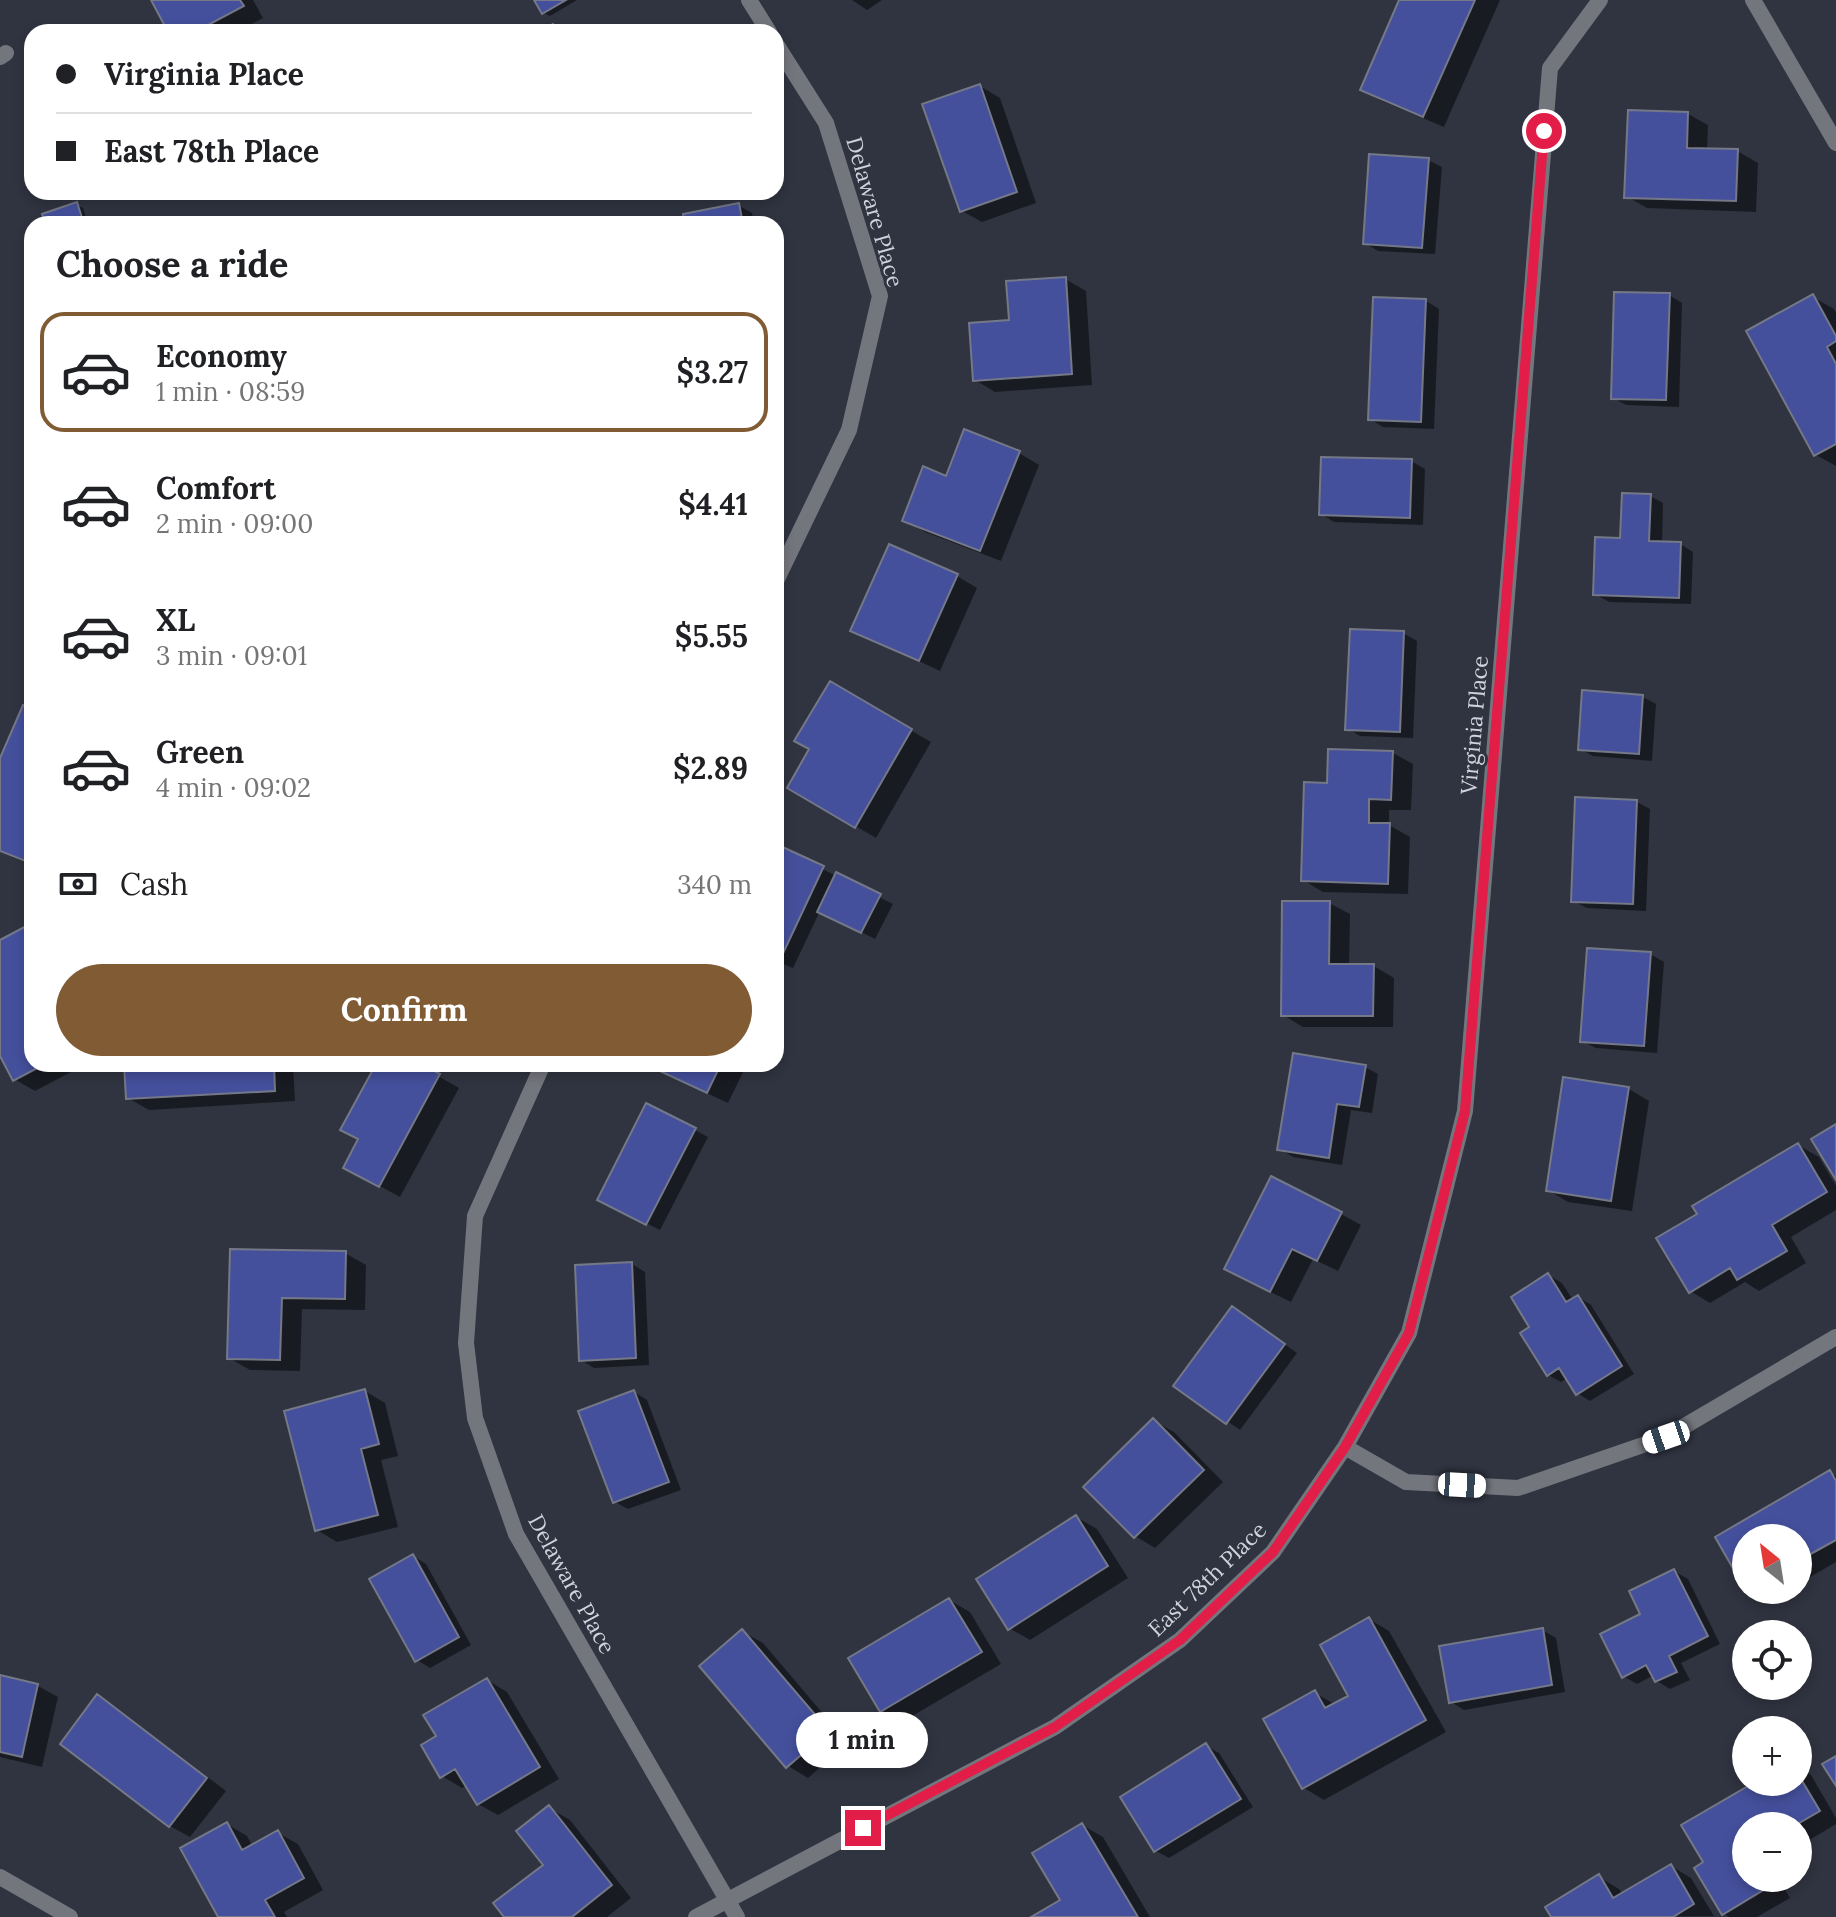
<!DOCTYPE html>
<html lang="en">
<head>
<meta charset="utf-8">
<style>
  body { margin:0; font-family:Lora,serif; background:#f6f6f6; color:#202124; height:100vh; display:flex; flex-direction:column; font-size:30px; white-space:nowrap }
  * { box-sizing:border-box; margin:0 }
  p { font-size:26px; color:#757577 }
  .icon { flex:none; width:44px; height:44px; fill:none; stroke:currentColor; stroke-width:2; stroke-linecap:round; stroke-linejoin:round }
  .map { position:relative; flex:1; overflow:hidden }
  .drawer { position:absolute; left:24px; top:216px; width:760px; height:856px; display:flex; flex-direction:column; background:#fff; border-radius:24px; box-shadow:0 4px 12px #0003 }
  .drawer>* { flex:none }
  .hud { position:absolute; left:24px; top:24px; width:760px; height:176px; border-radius:24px; box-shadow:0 4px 12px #0003; display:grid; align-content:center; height:176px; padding:0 32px; background:#fff }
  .needle { width:52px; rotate:330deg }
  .tools { position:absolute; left:1732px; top:1524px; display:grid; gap:16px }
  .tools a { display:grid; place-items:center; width:80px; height:80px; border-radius:50%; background:#fff; box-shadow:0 4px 12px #0003; font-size:40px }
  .end { position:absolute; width:36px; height:36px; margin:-18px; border:10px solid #e11d48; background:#fff; box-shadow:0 0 0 4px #fff }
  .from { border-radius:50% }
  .bubble { position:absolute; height:56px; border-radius:28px; background:#fff; box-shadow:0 4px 12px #0003; font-size:26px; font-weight:700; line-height:56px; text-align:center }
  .car { position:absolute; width:24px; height:48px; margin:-24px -12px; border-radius:10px; box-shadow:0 0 6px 2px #0007; background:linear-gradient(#fff 24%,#345 0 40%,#fff 0 76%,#345 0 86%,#fff 0) }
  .hud b { display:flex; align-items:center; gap:28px; height:76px; font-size:30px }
  .hud b+b { border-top:2px solid #e0e0e0 }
  .hud i { width:20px; height:20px; background:#202124 }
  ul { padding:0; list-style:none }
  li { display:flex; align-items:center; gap:24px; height:120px; margin:0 16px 12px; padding:0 16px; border:4px solid transparent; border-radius:24px }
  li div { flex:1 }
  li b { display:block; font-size:30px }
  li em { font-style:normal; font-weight:700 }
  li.current { border-color:#815b34 }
  li>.icon { width:72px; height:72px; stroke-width:1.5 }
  h2 { padding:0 32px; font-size:36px; line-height:96px }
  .pay { display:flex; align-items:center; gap:20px; height:88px; padding:0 32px; font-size:30px }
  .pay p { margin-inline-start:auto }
  .action { display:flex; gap:16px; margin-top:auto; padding:16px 32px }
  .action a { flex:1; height:92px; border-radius:48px; background:#815b34; color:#fff; font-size:32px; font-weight:700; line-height:92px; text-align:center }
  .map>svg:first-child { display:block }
</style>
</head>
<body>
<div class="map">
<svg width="1836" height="1917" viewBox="0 0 1836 1917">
  <rect width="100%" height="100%" fill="#303440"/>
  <path fill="#0007" d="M153,0H253L263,18L236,32H170Z
    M536,0H577L550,16L544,13Z
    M852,0H882L867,10Z
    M1401,0H1500L1444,127L1382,101L1362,89Z
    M980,86L1000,98L1036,203L982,222L962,211Z
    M1688,114L1708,125L1707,150L1737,151L1758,163L1756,212L1647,208L1626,196Z
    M1428,160L1442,167L1435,254L1378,251L1365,243Z
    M77,205L83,208L88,224H47Z
    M738,205L752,213L754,224H687Z
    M1065,279L1086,291L1092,385L995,392L975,380L1011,322Z
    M1669,295L1682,303L1679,407L1626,405L1613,398Z
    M1813,297L1834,309L1836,313V466L1816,455Z
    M1426,301L1439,309L1434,429L1383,427L1370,419Z
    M1019,453L1039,465L1001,561L925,532L904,520Z
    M1411,461L1425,469L1423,525L1334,522L1321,514Z
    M1650,496L1663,503L1662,544H1680L1693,552L1691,604L1609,602L1595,594L1622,540Z
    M957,576L977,588L940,671L853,630Z
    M1403,633L1417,641L1413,738L1360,736L1347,728Z
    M830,684L931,742L876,838L789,787L812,749Z
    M1584,692L1643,697L1656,704L1652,761L1593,756L1580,749Z
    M32,711V865L0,852V764Z
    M1393,753L1413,764L1411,810H1389V825L1410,837L1408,894L1323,892L1303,880L1329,785Z
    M1637,802L1650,809L1646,911L1587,908L1573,901Z
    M776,846L893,904L875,939L820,911L793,968L776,961Z
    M1329,903L1350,914L1349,966H1374L1394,978L1393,1027H1303L1283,1015Z
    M32,926V1064H86L35,1091L14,1079L0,1052V942Z
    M1650,954L1664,962L1657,1053L1596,1048L1582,1041Z
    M776,988L781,991L776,1002Z
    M126,1064H293L295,1101L149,1110L128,1098Z
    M378,1064H417L459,1088L400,1197L345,1167L360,1139Z
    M654,1064H747L728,1103L674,1078L653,1066Z
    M1365,1067L1378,1074L1372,1113L1351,1110L1342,1165L1293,1157L1280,1149Z
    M1629,1089L1649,1101L1632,1211L1568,1202L1548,1190Z
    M695,1130L708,1137L660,1230L613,1207Z
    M1798,1145L1819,1157L1836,1186V1210L1791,1237L1806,1263L1759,1291L1745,1282L1710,1303L1690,1291L1699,1214Z
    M1341,1214L1361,1225L1338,1271L1313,1259L1291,1302L1246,1280Z
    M232,1251L345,1253L366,1265L365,1310L302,1309L300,1371L250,1370L229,1358Z
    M632,1264L645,1272L649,1365L594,1368L581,1360Z
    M1548,1275L1562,1283L1573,1300L1578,1297L1591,1305L1634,1374L1590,1401L1577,1393L1567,1378L1561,1382L1548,1375L1532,1327Z
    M1245,1316L1297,1353L1240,1430L1176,1386Z
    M365,1391L385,1403L398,1456L381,1460L398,1527L337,1542L317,1530Z
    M634,1392L647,1400L681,1490L628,1509L615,1502Z
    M1154,1421L1174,1432L1223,1482L1155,1548L1135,1536Z
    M1830,1473L1836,1476V1562L1798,1584V1538H1746V1586L1718,1537Z
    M1076,1517L1097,1529L1128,1578L1030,1640L1009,1628Z
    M413,1556L426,1564L471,1645L430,1668L417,1660Z
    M1674,1571L1688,1579L1720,1644L1681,1663L1690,1680L1670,1689L1657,1681L1654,1675L1637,1684L1623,1676L1643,1615Z
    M1749,1590H1788L1768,1601Z
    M949,1600L970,1612L1001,1664L902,1722L882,1710Z
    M1369,1619L1389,1631L1446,1732L1324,1800L1304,1788L1315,1693L1336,1705L1351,1697Z
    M1542,1630L1556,1638L1565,1692L1464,1710L1451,1702Z
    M743,1632L763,1643L848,1743L808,1778L788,1766Z
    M0,1677L38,1686L58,1697L42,1767L0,1757Z
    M487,1680L507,1692L559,1779L498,1815L478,1804L467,1785L462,1788L442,1776L438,1737Z
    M98,1697L118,1709L226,1791L190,1837L170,1826Z
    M1206,1746L1219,1753L1253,1807L1169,1858L1156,1851Z
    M1798,1768L1811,1775L1836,1818V1824L1798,1847V1826H1746V1878H1778L1790,1898L1757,1917H1729L1723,1913L1705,1862L1759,1782H1798Z
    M549,1808L570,1820L631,1898L607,1917H507L545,1865Z
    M227,1824L247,1836L253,1847L278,1833L298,1844L323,1890L284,1912L287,1917H220Z
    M1082,1825L1103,1837L1150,1917H1035L1063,1900Z
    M1671,1866L1691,1878L1714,1916L1553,1917L1599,1877L1619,1889L1623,1895Z"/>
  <path fill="#44509c" stroke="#747887" stroke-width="2" d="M151,0H240L244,6L195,32H168Z
    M534,0H566L542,14Z
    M1399,0H1475L1423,117L1360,90Z
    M553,24L558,32H541Z
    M980,84L1017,192L960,212L922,104Z
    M1628,110L1688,112L1687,148L1738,149L1736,201L1624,198Z
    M1369,154L1429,158L1422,248L1363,244Z
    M77,202L84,224H45L42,214Z
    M739,203L743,224H684L683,214Z
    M1066,277L1072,374L973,381L969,323L1009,320L1006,281Z
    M1614,292L1670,293L1666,400L1611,399Z
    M1813,294L1836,336V341L1827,347L1836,364V444L1814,456L1746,331Z
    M1373,297L1426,299L1421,422L1368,420Z
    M964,429L1020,451L980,551L902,521L923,466L946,476Z
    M1321,457L1412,459L1410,518L1319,515Z
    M1622,493L1651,494L1649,541L1681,542L1679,598L1593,595L1595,537L1620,538Z
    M889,544L958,574L919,661L850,631Z
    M1350,629L1404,631L1400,732L1345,730Z
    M830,681L912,729L855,828L787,788L809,749L794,741Z
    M1582,690L1643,695L1639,754L1578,750Z
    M23,705L32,709V852L28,862L0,851V758Z
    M1328,749L1393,751L1391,800L1369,799V823H1390L1388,884L1301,881L1304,782L1327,783Z
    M1575,797L1637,800L1633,904L1571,902Z
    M776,844L824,866L779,962L776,961Z
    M836,872L881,894L861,933L817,912Z
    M1282,901H1330L1329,964H1374L1373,1016H1281Z
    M32,923V1064H45L13,1081L0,1056V940Z
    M1587,948L1651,952L1644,1046L1580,1042Z
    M1293,1053L1366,1065L1359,1107L1337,1104L1329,1158L1277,1150Z
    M124,1064H274L275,1091L126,1099Z
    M376,1064H421L440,1074L379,1187L343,1168L358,1139L340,1130Z
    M652,1064H721L707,1093L651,1067Z
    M1563,1077L1629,1087L1611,1201L1546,1191Z
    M646,1103L696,1128L646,1225L597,1200Z
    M1836,1124V1180L1811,1139Z
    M1798,1143L1827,1192L1772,1225L1787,1251L1737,1280L1730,1268L1689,1293L1656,1238L1697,1214L1692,1206Z
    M1271,1176L1342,1212L1317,1261L1292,1249L1270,1292L1224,1269Z
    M230,1249L346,1251L345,1299L282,1298L280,1360L227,1359Z
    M632,1262L636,1358L579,1361L575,1265Z
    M1548,1273L1566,1302L1578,1295L1622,1366L1576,1395L1559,1368L1547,1376L1520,1333L1529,1327L1511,1297Z
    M1232,1306L1285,1344L1226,1424L1173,1386Z
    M365,1389L379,1444L361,1449L378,1515L315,1531L284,1411Z
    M634,1390L669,1482L613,1503L578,1411Z
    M1153,1418L1204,1470L1134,1538L1083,1487Z
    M1830,1470L1836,1481V1540L1798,1561V1538H1746V1591L1715,1537Z
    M1076,1515L1108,1566L1008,1630L976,1579Z
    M413,1554L459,1637L415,1662L369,1579Z
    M1674,1569L1708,1636L1669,1656L1677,1672L1655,1682L1646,1665L1622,1678L1600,1634L1640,1614L1629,1591Z
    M949,1598L982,1652L880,1712L848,1658Z
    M1369,1617L1426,1720L1302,1789L1263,1719L1315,1690L1325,1708L1348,1696L1320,1645Z
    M1543,1628L1552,1685L1449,1703L1439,1646Z
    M742,1629L829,1731L786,1768L699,1666Z
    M0,1675L38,1684L22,1757L0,1752Z
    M487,1678L540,1767L477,1805L455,1769L440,1778L421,1745L436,1736L423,1715Z
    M97,1694L207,1778L169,1827L60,1744Z
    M1206,1743L1241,1799L1154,1852L1120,1797Z
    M1836,1756V1786L1822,1764Z
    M1798,1774L1820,1811L1794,1826H1746V1878H1766L1770,1886L1722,1915L1694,1868L1703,1862L1681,1825L1755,1782H1798Z
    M549,1805L612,1885L572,1917H504L493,1903L543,1865L516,1831Z
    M227,1822L242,1850L278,1830L304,1878L265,1900L275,1917H218L180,1848Z
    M1082,1823L1138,1917H1031L1060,1900L1032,1853Z
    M1671,1864L1694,1904L1673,1917H1551L1545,1907L1599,1874L1613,1898Z"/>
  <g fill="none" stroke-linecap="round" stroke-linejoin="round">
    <path stroke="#74767d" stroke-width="16" d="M749,0L769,32
      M1753,0L1836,143
      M776,44L826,123L880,296L849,430L776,581
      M0,57L6,53
      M543,1064L475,1216L466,1343L475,1418L516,1534L737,1917
      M1345,1447L1409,1333L1465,1111L1550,68L1600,0
      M0,1877L70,1917
      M696,1917L1055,1727L1180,1640L1273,1552L1345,1447L1406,1482L1518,1488L1666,1437L1836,1337"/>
  </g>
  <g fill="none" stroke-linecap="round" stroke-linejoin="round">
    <path stroke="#e11d48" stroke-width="10" d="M863,1828L1055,1727L1180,1640L1273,1552L1345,1447L1409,1333L1465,1111L1544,131"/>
  </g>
  <g text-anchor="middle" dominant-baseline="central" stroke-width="6" stroke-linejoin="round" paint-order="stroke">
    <g font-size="22" fill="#d0d3db" stroke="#303440">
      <text transform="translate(875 212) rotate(74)">Delaware Place</text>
      <text transform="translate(1474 725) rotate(-85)">Virginia Place</text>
      <text transform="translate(1207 1579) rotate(-44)">East 78th Place</text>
      <text transform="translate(572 1584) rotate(61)">Delaware Place</text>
    </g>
  </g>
</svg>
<div class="tools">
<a><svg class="needle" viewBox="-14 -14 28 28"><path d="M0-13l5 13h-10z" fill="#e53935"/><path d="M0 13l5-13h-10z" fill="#757577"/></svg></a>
<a><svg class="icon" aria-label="locate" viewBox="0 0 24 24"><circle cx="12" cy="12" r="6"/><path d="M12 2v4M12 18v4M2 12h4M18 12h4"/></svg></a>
<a>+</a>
<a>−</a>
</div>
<i class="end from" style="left:1544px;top:131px"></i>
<i class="end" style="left:863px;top:1828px"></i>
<div class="bubble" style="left:796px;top:1712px;width:132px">1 min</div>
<i class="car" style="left:1666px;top:1437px;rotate:251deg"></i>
<i class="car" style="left:1462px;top:1485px;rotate:93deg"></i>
<div class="hud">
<b><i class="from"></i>Virginia Place</b>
<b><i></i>East 78th Place</b>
</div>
<section class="drawer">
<h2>Choose a ride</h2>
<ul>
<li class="current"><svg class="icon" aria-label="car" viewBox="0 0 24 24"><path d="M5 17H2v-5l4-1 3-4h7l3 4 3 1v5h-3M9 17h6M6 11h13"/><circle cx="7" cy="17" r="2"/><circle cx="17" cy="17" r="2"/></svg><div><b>Economy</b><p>1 min · 08:59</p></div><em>$3.27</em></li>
<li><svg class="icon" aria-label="car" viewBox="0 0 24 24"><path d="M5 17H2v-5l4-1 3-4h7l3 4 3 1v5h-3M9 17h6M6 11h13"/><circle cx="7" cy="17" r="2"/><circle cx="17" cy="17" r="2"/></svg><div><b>Comfort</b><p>2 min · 09:00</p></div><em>$4.41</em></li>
<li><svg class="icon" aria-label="car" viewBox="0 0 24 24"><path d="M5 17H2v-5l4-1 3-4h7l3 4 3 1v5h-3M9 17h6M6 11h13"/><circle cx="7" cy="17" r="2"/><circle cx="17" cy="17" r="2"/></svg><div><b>XL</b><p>3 min · 09:01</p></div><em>$5.55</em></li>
<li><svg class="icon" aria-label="car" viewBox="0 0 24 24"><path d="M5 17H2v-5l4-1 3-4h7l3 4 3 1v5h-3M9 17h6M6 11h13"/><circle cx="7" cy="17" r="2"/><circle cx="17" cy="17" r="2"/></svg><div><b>Green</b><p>4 min · 09:02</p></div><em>$2.89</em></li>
</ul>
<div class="pay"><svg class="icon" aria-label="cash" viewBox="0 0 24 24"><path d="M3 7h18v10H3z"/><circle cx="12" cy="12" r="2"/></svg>Cash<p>340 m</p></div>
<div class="action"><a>Confirm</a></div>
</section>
</div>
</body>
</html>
